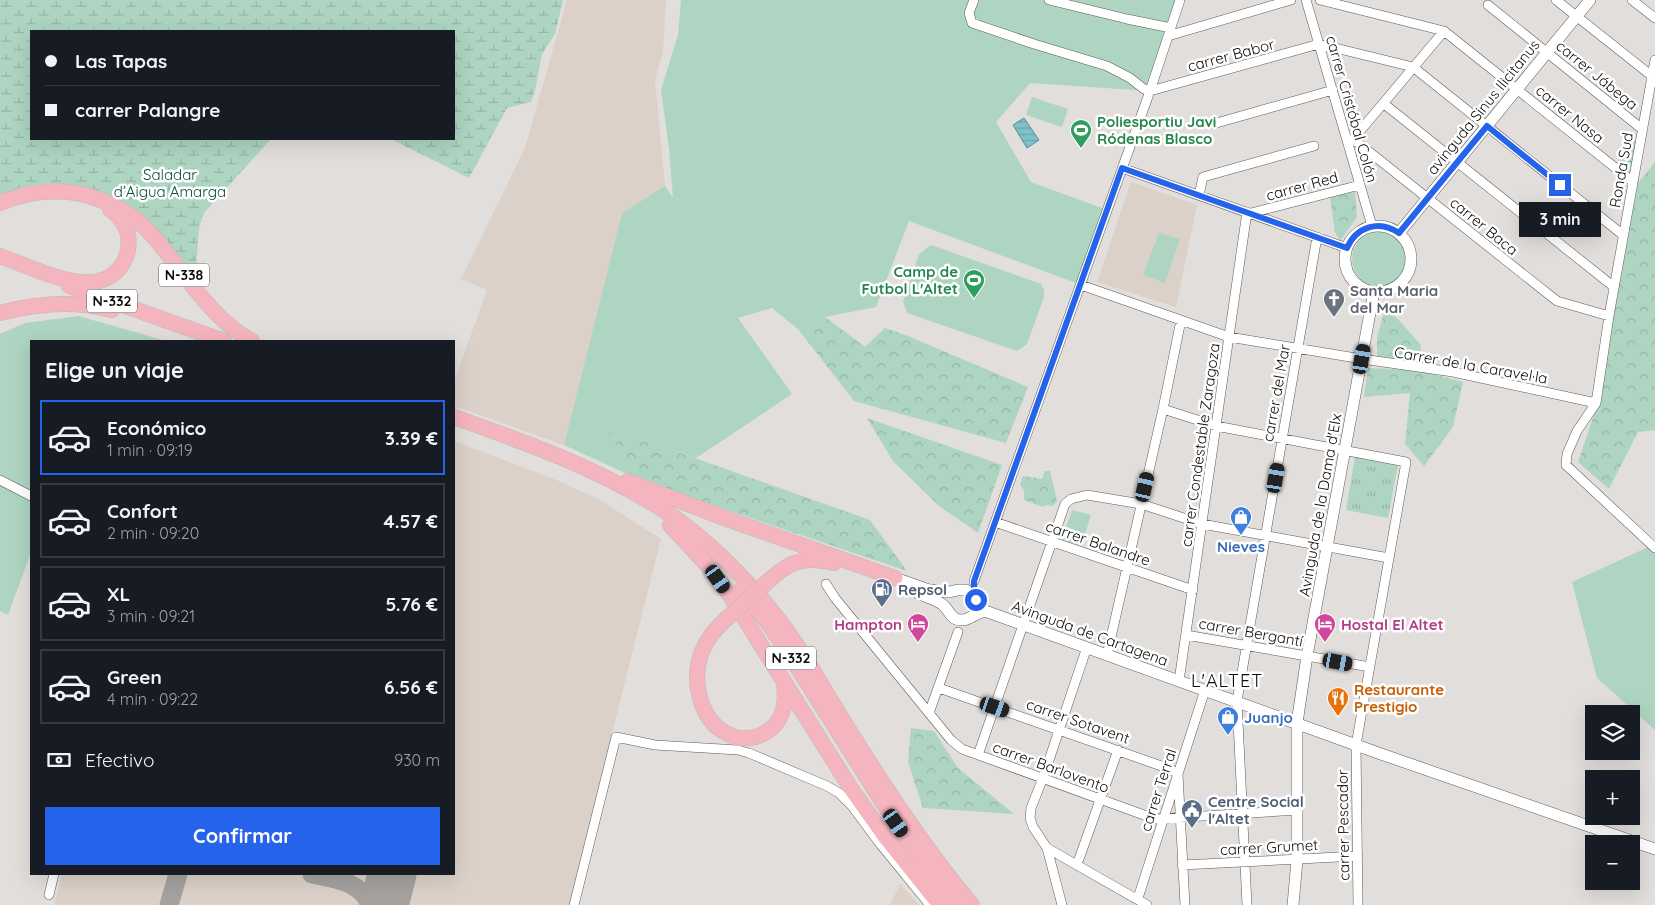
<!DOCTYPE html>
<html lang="es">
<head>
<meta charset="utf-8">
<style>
  body { margin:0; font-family:Quicksand,sans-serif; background:#242831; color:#f1f3f6; height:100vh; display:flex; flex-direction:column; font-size:19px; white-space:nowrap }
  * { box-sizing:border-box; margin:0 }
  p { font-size:16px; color:#9ea1a6 }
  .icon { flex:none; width:28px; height:28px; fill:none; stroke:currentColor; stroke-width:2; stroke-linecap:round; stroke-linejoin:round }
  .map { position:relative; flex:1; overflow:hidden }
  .sheet { position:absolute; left:30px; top:340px; width:425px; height:535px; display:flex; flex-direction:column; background:#171b24; border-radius:0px; box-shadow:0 5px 20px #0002 }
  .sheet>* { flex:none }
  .guide { position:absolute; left:30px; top:30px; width:425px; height:110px; border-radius:0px; box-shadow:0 5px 20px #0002; display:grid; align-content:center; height:110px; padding:0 15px; background:#171b24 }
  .fabs { position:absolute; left:1585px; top:705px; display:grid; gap:10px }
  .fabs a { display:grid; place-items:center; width:55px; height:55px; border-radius:0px; background:#171b24; box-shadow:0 5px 20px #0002; font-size:25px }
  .end { position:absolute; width:22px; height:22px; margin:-11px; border:6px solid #2563eb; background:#fff; box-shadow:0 0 0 2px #fff }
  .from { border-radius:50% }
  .bubble { position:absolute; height:35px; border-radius:0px; background:#171b24; box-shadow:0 5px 20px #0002; font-size:16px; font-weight:800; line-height:35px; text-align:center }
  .car { position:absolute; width:15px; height:30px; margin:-15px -8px; border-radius:6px; box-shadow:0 0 4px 1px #0007; background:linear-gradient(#222 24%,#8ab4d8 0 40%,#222 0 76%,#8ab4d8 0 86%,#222 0) }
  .guide b { display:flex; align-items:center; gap:18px; height:48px; font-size:19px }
  .guide b+b { border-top:1px solid #363941 }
  .guide i { width:12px; height:12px; background:#f1f3f6 }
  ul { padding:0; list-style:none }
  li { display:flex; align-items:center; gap:15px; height:75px; margin:0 10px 8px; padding:0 5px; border:2px solid #363941; border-radius:0px }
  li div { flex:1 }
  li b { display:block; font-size:19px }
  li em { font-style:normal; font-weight:800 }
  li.active { border-color:#2563eb }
  li>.icon { width:45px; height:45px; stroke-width:1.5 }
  h2 { padding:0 15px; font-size:22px; line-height:60px }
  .pay { display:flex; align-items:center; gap:12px; height:55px; padding:0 15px; font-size:19px }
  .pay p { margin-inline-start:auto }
  .button { display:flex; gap:10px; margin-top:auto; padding:10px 15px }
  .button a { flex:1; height:58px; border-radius:0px; background:#2563eb; color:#fff; font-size:20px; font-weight:800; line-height:58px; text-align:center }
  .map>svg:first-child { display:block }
</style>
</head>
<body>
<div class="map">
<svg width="1655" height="905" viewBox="0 0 1655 905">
  <defs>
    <pattern id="forest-crowns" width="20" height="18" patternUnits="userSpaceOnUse" patternTransform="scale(1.25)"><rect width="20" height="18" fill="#add5c1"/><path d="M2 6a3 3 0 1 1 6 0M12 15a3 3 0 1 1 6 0" fill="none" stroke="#94b6a4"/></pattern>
    <pattern id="wetland-marsh" width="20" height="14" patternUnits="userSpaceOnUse" patternTransform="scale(1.25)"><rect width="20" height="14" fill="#add5c1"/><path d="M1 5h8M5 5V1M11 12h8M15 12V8" fill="none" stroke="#94b6a4"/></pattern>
    <pattern id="park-tufts" width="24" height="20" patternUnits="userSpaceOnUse" patternTransform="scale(1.25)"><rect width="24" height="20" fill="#add5c1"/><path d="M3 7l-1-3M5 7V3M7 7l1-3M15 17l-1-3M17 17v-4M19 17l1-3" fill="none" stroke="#94b6a4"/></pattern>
    <pattern id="water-rules" width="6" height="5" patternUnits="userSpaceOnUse" patternTransform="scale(1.25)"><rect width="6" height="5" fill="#7fc1c9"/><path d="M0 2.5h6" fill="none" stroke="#6da5ab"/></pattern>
  </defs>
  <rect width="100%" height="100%" fill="#e2dedb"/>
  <path fill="#dbd1c9" d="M567,0H666L663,52L655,80L665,186L622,213L564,445L454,406V382L487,290L461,279L525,148Z
    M1131,182L1197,205L1176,307L1097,282Z
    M454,441L559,481L600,500L661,539L569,905H54L62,874H454Z
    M900,884L919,905H890Z"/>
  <path fill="#add5c1" d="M681,0H1179L1150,91L1030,83L996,122L1031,182L1107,210L1081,285L909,221L876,307L825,317L798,329L772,308L738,318L792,394L696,458L655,444L608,434L647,483L564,445L622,213L665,186L673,198L669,149L661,90L678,35Z
    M1032,97L1068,109L1062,127L1026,115Z
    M1352 259a27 27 0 1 1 54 0a27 27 0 1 1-54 0Z
    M1159,233L1180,239L1165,283L1143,275Z
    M931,245L1041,284L1044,290V297L1027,344L1017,351L907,313L903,301L919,254Z
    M79,316L166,341H31V552L8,615L0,611V334L25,323Z
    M1072,510L1091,515L1081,546L1062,540Z
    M1655,544V730L1597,678L1572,582Z"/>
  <path fill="url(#forest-crowns)" d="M1638,137L1630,172L1618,162Z
    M1655,162V430L1638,432L1609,489L1578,462L1598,403L1638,183Z
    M1355,192L1357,217L1340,241L1335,232L1330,197Z
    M1386,306L1421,345L1420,362L1377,356V337Z
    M825,317L865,347L885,328L908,336L1028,387L1006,443L854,401L798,329Z
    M1368,368L1417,370L1463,382L1453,427L1424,466L1405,444L1410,393L1364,397Z
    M867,418L1002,465L978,533L938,505L893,461Z
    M607,433L655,444L870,520L907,571L647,483Z
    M1045,471H1050L1057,501L1053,506L1046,505L1043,507L1024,500V491L1020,484L1023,476L1042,479Z
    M911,728L934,731L958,768L1014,814L923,808L908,762Z"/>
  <path fill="url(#wetland-marsh)" d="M0,0H563L555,34L542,54L535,91L531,102L507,108L469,178L391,139H454V31H31V139H271L204,213C194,234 201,258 192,279L146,221L78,186L52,183L32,185L0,195Z"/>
  <path fill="url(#park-tufts)" d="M1355,457L1398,464L1388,518L1346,510Z"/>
  <path fill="url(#water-rules)" stroke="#5d8b90" d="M1024,118L1039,140L1027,148L1013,125Z"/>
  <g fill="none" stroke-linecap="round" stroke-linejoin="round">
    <path stroke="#a4a19e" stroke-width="19" d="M312,874C336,879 359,881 371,905
      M169,905L178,874
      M379,905L380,874"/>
    <path stroke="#a4a19e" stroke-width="49" d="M384,905L392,874"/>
    <g stroke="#5e5a58" stroke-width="10">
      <path id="street" d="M974,0L969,13L972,23L1034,44L1107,66L1130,78L1144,89L1150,91L1319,44L1413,67L1623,235
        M1049,0L1127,19L1171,28
        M1306,0L1372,226
        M1320,0L1444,31L1633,182
        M1556,0L1652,76
        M1632,0L1655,18
        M1488,5L1642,129
        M1168,36L1291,0
        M1655,60L1609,316L1596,403L1577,431L1567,454L1566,465L1655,548
        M1383,103L1614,287
        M1213,124L1333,90
        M1353,139L1557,301L1609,316
        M1349,144L1444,31
        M1122,168L1347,248
        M1199,195L1203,177L1314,146
        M1251,213L1360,185
        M1081,285L1229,337L1362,359L1453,372L1596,403
        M1163,409L1216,426L1406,462L1356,745L1358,905
        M0,480L31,496
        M995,522L1193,590
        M974,581L1150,91L1180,0
        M826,584L835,598L951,740L962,749L1155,819L1298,810
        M1186,635L1370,667
        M1107,655L1163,409L1181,320
        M1179,681L1247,212
        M939,688L1170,769L1178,774L1185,905
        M929,713L958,632
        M978,755L1065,504L1071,499L1087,495L1141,504L1202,524L1389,558
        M1047,848L1147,905
        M1079,859L1118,750
        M1182,865L1358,856
        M49,895L54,874
        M1138,898L1205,690
        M574,905L616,737L655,745L738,750L749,753L827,786L839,793L852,806L881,845L930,905
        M1062,905L1047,848L1033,827L1030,818L1031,808L1043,778L1087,647
        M1247,905L1237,701L1317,237"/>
    </g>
    <g stroke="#5e5a58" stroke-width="12">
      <path id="secondary" d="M1345 259a33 33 0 1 1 66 0a33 33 0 1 1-66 0Z
        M1399,233L1590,0
        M895,578L929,590L949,592L958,590H966L972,594L977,603L985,611L1381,754L1655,849
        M919,594C927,597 935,599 942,604C950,610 950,621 963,620C971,619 975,613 985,611
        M1293,905L1297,860V723L1307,656L1374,291"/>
    </g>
    <g stroke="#bbb" stroke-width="16">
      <path id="highway" d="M0,203C26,192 54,188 82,194C101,199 118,206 134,218C148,228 159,243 170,257C194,287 217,322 252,341
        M0,256C31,266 87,299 116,272C122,266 127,258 128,249C131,232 123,219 110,209
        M69,286L224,341
        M0,313C38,303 74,300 112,310
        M454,417C530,444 606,471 674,517C710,543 744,577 772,611C800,645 821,685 844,722C884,786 924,848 972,905
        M628,481L727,519L895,578
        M670,525L707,565L729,594L850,787L884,835L940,905
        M773,577C793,559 808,557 834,563
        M740,590L768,623L794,662L888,811L913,847L958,905
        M725,620C715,629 706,640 701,654C692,680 699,717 724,732C731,736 738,739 746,738C757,738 765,734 773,727C785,715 786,700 784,684"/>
    </g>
    <use href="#street" stroke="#fff" stroke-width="9"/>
    <use href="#secondary" stroke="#fff" stroke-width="11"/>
    <use href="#highway" stroke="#f5b5be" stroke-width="15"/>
    <g stroke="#bbb" stroke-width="16" stroke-linecap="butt">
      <path id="highway-bridge" d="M725,620L773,577"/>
    </g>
    <use href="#highway-bridge" stroke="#f5b5be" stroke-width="15"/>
  </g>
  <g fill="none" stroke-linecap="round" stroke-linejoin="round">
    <path stroke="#2563eb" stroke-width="6" d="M976,600L974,593V581L1122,168L1347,248C1356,227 1379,219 1399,233L1487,126L1560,185"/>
  </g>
  <defs>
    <g id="stadium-pin" transform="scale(1.125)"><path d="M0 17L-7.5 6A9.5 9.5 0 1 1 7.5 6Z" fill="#2e9e5b" stroke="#fff"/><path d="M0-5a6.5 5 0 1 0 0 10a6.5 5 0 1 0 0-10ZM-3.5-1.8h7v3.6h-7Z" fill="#fff"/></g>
    <g id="church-pin" transform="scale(1.125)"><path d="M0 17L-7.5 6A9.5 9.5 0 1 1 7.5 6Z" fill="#6b7280" stroke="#fff"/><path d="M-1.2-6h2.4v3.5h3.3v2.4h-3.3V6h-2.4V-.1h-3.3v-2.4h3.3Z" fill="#fff"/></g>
    <g id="shop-pin" transform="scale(1.125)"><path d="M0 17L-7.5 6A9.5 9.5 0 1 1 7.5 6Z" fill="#3f7fe0" stroke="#fff"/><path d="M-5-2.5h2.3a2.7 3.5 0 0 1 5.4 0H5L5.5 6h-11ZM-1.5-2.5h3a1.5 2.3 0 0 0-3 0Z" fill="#fff"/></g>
    <g id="fuel-pin" transform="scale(1.125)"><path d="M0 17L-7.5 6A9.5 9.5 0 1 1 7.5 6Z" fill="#5c6f8a" stroke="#fff"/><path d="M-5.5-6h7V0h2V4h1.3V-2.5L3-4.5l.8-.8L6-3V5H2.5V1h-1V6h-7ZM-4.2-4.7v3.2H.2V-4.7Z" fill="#fff"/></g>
    <g id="hotel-pin" transform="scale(1.125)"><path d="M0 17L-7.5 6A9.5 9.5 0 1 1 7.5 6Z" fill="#d1479c" stroke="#fff"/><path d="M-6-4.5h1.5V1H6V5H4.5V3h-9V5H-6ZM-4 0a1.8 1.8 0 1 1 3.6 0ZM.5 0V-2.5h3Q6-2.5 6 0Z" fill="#fff"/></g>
    <g id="restaurant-pin" transform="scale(1.125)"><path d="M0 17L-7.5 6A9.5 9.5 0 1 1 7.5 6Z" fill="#e8710a" stroke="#fff"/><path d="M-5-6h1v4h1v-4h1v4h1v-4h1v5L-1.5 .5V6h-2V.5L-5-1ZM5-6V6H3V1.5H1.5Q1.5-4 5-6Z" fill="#fff"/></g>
    <g id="civic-pin" transform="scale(1.125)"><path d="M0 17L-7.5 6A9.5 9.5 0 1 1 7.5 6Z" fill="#5c6f8a" stroke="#fff"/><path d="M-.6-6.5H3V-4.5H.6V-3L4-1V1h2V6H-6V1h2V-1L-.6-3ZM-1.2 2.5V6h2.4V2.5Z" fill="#fff"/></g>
  </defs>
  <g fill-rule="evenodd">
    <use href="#stadium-pin" x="1081" y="130"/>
    <use href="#stadium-pin" x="974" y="280"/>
    <use href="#church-pin" x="1334" y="299"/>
    <use href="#shop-pin" x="1241" y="517"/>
    <use href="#fuel-pin" x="882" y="589"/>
    <use href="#hotel-pin" x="918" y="624"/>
    <use href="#hotel-pin" x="1325" y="624"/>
    <use href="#restaurant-pin" x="1338" y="698"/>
    <use href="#shop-pin" x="1228" y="717"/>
    <use href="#civic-pin" x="1192" y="810"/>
  </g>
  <g text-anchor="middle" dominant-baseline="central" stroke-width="5" stroke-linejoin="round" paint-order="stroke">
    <g fill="#fff" stroke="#565554" stroke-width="1">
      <rect x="159" y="263.5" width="50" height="23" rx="4"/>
      <rect x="87" y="289.5" width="50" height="23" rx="4"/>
      <rect x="766" y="646.5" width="50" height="23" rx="4"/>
    </g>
    <g font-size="14" font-weight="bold" fill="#0d0c0b">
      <text x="184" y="275">N-338</text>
      <text x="112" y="301">N-332</text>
      <text x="791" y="658">N-332</text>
    </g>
    <g font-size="15" fill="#0d0c0b" stroke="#fff">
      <text transform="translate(1231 55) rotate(-15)">carrer Babor</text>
      <text transform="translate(1597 75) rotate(39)">carrer Jábega</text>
      <text transform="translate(1483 107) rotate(-51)">avinguda Sinus Ilicitanus</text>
      <text transform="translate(1352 109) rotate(74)">carrer Cristóbal Colón</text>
      <text transform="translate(1570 114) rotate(39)">carrer Nasa</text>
      <text transform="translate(1621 170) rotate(-80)">Ronda Sud</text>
      <text transform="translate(1302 186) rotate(-15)">carrer Red</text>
      <text transform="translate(1484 226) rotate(39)">carrer Baca</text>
      <text transform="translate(1471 365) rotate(10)">Carrer de la Caravel·la</text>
      <text transform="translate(1276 393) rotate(-80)">carrer del Mar</text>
      <text transform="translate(1200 445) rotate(-82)">carrer Condestable Zaragoza</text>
      <text transform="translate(1320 505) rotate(-80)">Avinguda de la Dama d'Elx</text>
      <text transform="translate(1098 543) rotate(19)">carrer Balandre</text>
      <text transform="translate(1251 632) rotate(10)">carrer Bergantí</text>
      <text transform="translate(1090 633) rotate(20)">Avinguda de Cartagena</text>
      <text transform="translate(1078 721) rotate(19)">carrer Sotavent</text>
      <text transform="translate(1051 767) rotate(20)">carrer Barlovento</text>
      <text transform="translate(1158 790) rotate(-72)">carrer Terral</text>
      <text transform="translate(1343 825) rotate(-91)">carrer Pescador</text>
      <text transform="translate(1269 847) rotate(-3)">carrer Grumet</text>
    </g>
    <g font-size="15" font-weight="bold" fill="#27864d" stroke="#fff" text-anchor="start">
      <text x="1097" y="121">Poliesportiu Javi<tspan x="1097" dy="17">Ródenas Blasco</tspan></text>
      <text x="958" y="271" text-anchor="end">Camp de<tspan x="958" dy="17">Futbol L'Altet</tspan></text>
    </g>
    <g font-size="15" fill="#054e35" stroke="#fff">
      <text x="170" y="174">Saladar<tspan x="170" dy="17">d’Aigua Amarga</tspan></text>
    </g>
    <g font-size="15" font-weight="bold" fill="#5b616d" stroke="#fff" text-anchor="start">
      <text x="1350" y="290">Santa Maria<tspan x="1350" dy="17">del Mar</tspan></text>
    </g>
    <g font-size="15" font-weight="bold" fill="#366cbe" stroke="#fff">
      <text x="1241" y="546">Nieves</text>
      <text x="1244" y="717" text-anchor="start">Juanjo</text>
    </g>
    <g font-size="15" font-weight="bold" fill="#4e5e75" stroke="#fff" text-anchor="start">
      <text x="898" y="589">Repsol</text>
      <text x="1208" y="801">Centre Social<tspan x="1208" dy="17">l'Altet</tspan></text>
    </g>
    <g font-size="15" font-weight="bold" fill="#b23c85" stroke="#fff" text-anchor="end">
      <text x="902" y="624">Hampton</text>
      <text x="1341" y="624" text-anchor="start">Hostal El Altet</text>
    </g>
    <g font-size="15" font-weight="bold" fill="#c56008" stroke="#fff" text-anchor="start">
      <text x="1354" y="689">Restaurante<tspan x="1354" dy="17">Prestigio</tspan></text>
    </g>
    <g font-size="18" letter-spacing="1" fill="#0d0c0b" stroke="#fff">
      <text x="1227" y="680">L'ALTET</text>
    </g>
  </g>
</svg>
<div class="fabs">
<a><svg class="icon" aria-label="layers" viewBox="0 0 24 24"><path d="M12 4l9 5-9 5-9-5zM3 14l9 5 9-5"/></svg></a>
<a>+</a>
<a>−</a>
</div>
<i class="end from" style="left:976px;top:600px"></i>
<i class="end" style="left:1560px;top:185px"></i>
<div class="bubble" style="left:1519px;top:202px;width:82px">3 min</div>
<i class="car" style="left:1362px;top:359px;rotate:10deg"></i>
<i class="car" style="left:1276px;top:478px;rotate:10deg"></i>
<i class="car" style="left:1145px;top:487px;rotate:13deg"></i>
<i class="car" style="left:718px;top:579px;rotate:145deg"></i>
<i class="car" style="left:1338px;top:662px;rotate:100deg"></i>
<i class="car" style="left:995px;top:707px;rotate:109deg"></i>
<i class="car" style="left:896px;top:823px;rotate:145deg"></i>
<div class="guide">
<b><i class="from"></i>Las Tapas</b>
<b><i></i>carrer Palangre</b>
</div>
<section class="sheet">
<h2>Elige un viaje</h2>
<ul>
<li class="active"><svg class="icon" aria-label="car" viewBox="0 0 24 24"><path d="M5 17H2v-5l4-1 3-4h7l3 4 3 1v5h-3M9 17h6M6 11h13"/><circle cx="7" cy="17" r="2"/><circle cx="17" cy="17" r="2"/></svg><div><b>Económico</b><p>1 min · 09:19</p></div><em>3.39 €</em></li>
<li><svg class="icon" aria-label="car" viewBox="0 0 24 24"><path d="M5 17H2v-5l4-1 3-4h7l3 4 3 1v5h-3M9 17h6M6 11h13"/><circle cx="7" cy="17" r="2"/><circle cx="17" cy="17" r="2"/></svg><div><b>Confort</b><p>2 min · 09:20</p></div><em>4.57 €</em></li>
<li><svg class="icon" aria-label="car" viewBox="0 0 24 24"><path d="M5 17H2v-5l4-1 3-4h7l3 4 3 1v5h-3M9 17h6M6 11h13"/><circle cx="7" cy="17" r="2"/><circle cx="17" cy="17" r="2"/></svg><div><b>XL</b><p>3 min · 09:21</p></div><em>5.76 €</em></li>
<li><svg class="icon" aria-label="car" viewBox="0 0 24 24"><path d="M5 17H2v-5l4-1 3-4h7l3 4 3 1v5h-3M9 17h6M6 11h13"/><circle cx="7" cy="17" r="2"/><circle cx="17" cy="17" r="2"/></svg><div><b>Green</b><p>4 min · 09:22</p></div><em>6.56 €</em></li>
</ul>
<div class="pay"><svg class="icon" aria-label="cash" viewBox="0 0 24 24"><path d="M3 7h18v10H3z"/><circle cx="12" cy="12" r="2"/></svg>Efectivo<p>930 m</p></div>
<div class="button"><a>Confirmar</a></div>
</section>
</div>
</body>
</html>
